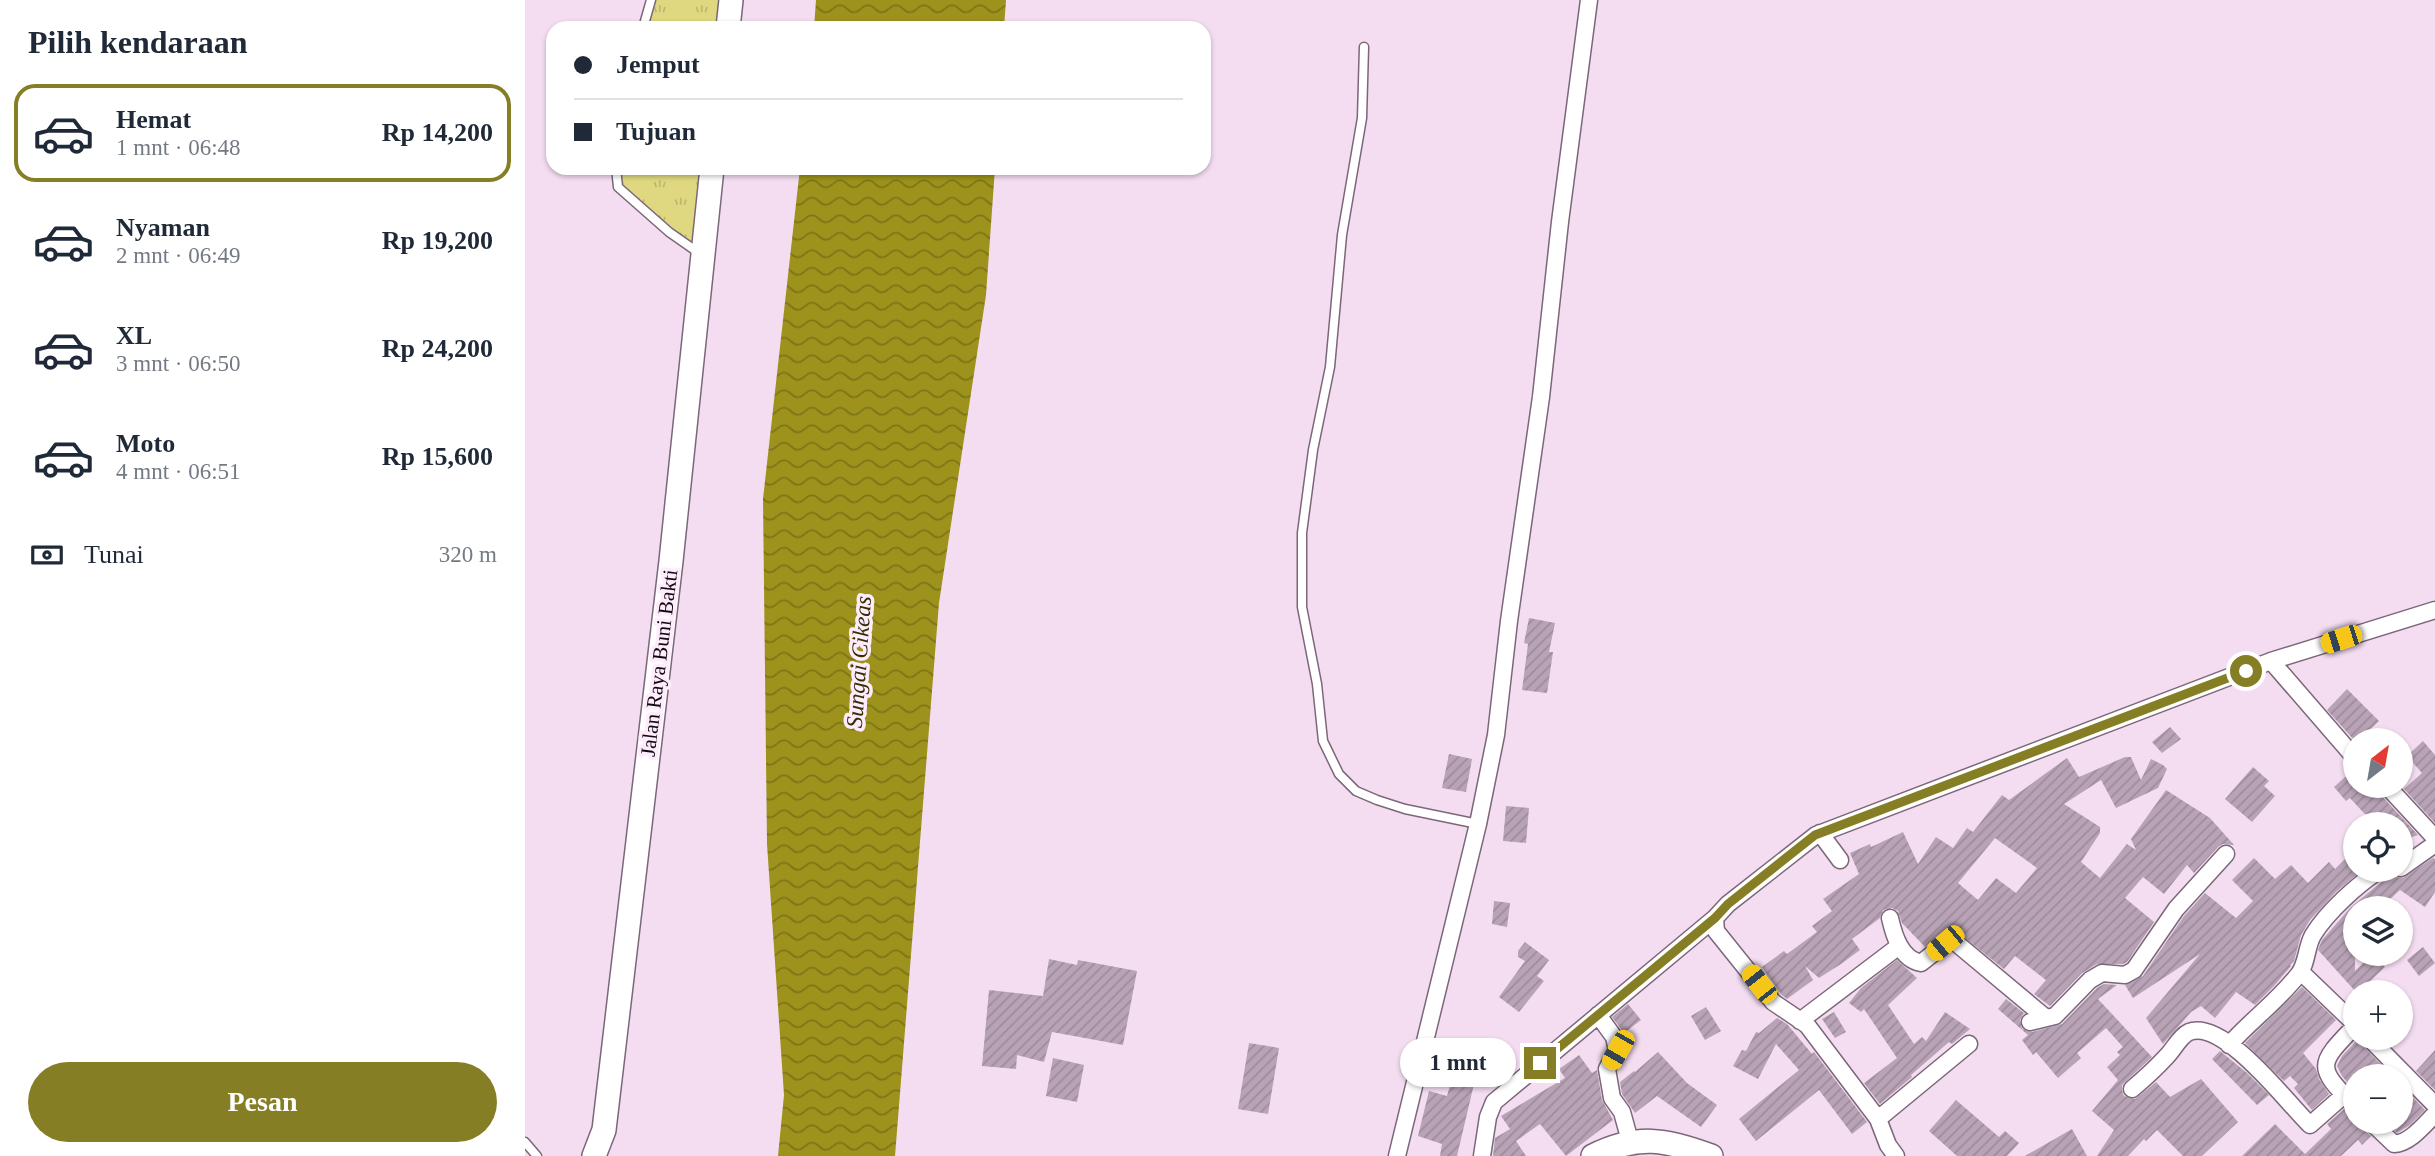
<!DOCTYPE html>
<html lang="id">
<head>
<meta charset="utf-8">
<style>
  body { margin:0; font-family:"Times New Roman",serif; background:#f6f6f7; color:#1f2937; height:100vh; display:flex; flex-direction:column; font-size:26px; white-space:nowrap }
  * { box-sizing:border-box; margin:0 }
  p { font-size:23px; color:#747a83 }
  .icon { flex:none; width:38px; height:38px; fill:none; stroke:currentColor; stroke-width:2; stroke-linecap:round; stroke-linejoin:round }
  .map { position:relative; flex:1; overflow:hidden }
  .side { display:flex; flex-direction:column; background:#fff; width:525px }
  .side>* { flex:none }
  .banner { position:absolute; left:21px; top:21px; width:665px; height:154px; border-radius:21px; box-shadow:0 2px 5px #0004; display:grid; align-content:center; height:154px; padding:0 28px; background:#fff }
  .needle { width:46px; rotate:31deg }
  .controls { position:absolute; left:1818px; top:728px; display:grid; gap:14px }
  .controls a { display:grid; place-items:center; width:70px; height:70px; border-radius:50%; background:#fff; box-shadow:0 2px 5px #0004; font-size:35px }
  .end { position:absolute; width:32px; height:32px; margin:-16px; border:9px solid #857e25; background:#fff; box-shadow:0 0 0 4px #fff }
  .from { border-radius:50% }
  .bubble { position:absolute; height:49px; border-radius:24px; background:#fff; box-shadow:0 2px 5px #0004; font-size:23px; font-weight:600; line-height:49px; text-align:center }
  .car { position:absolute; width:21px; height:42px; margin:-21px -10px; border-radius:9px; box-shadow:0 0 5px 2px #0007; background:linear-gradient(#f5c518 24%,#345 0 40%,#f5c518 0 76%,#345 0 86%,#f5c518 0) }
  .banner b { display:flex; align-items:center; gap:24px; height:66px; font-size:26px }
  .banner b+b { border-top:2px solid #e0e1e3 }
  .banner i { width:18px; height:18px; background:#1f2937 }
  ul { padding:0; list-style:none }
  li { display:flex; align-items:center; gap:21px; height:98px; margin:0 14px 10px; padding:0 14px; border:4px solid transparent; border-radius:21px }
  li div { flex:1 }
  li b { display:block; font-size:26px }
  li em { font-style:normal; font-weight:600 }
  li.active { border-color:#857e25 }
  li>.icon { width:63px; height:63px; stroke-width:1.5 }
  h2 { padding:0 28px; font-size:32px; line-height:84px }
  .pay { display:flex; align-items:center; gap:18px; height:77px; padding:0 28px; font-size:26px }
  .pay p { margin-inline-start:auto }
  .primary-button { display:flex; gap:14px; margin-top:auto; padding:14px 28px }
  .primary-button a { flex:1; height:80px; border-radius:42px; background:#857e25; color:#fff; font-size:28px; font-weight:600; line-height:80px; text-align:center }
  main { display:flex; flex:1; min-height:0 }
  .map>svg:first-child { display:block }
</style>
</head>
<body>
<main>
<section class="side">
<h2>Pilih kendaraan</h2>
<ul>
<li class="active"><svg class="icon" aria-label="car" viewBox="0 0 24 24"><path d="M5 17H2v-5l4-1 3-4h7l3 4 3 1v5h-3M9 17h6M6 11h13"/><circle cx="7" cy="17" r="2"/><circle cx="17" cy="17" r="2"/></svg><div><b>Hemat</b><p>1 mnt · 06:48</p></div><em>Rp 14,200</em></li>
<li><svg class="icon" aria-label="car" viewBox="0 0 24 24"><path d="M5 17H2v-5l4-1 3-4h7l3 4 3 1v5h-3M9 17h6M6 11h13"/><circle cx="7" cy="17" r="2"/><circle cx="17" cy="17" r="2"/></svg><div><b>Nyaman</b><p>2 mnt · 06:49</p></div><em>Rp 19,200</em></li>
<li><svg class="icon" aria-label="car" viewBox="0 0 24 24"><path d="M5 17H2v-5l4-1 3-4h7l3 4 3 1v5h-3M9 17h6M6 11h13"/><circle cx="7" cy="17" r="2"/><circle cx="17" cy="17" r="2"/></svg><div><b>XL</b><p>3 mnt · 06:50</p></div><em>Rp 24,200</em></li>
<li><svg class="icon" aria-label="car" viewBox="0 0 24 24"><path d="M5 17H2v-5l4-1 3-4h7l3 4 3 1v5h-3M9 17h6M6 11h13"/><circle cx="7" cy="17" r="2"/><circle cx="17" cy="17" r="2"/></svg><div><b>Moto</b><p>4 mnt · 06:51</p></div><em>Rp 15,600</em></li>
</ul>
<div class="pay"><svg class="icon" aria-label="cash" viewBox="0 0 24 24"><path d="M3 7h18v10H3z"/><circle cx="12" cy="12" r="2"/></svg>Tunai<p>320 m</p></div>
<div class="primary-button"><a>Pesan</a></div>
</section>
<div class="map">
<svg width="1910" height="1156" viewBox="0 0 1910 1156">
  <defs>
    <pattern id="grass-tufts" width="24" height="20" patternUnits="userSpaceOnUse" patternTransform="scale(1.75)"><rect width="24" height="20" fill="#dfd880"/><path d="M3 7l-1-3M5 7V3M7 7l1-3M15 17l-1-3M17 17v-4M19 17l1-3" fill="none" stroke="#beb86e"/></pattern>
    <pattern id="water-waves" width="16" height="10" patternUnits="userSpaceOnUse" patternTransform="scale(1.75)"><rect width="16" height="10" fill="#9c921c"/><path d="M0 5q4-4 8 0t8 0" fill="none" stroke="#7e7517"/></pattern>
    <pattern id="building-hatch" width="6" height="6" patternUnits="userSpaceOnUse" patternTransform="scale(1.75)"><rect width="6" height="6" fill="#b8a3b6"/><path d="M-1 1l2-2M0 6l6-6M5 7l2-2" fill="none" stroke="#9d8b9b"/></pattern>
  </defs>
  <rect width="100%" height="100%" fill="#f4ddf1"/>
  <path fill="url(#grass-tufts)" d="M126,0H206L203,28H118Z
    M91,168H188L179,257L93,187Z"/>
  <path fill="url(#water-waves)" d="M291,0H481L479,28H289Z
    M275,168H470L461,295L414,603L370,1156H253L259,1095L242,844L238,499Z"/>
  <path fill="url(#building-hatch)" fill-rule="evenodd" d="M1004,618L1030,623L1024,652H1028L1022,693L997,690L1003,644L999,643Z
    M1822,689L1854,721L1834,740L1830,741L1802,710Z
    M1645,727L1656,739L1637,753L1627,742Z
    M1898,741L1910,755V823L1879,789L1897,773L1882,756Z
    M924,754L947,759L941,792L917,788Z
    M1600,757H1606L1616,780L1626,759L1638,765L1642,769L1633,788L1591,808L1576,780L1539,804L1575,827V833L1556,862L1575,878L1602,844L1611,850L1606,839L1641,790L1685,818L1709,845L1698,844L1694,846L1669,873L1662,865L1639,894L1618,877L1600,898L1629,922L1602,962L1598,964H1572L1557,973L1525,1006L1509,994L1521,980L1490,956L1479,969L1426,927L1400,947L1377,923L1373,911L1367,908L1358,910L1355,918L1327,939L1335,950L1316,964L1294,978L1280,966L1288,980L1262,999L1257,995L1237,967L1259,951L1262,954L1292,932L1287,926L1307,911L1298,899L1334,874L1325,853L1345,844L1346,847L1378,832L1393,864L1411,837L1428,848L1442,828L1448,832L1477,795L1484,800L1542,758L1554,777ZM1470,838L1512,868L1491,893L1471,878L1453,900L1433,883Z
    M1728,767L1744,781L1739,786L1750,796L1727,822L1700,799Z
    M1830,768V786H1852L1854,793L1893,835L1879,840L1889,846L1876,855V824H1849L1825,798L1821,801L1809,787Z
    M981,806L1004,808L1001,843L978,841Z
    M1830,849V870H1837L1811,892L1785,920L1776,935L1769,961L1765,965L1766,966L1749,986L1730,1005L1711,992L1690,1018L1676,1006L1666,1012L1638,1044L1621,1018L1675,954L1608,998L1600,985L1618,976L1659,916L1680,893L1711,918L1728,901L1707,880L1729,858L1750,879L1766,865L1783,883L1804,862L1810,869Z
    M1908,858L1910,859V892L1900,907L1875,890L1860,904L1853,897L1841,908H1830V971L1847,954L1860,967L1834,992H1831L1793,950L1797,940L1826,907L1861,878L1865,870L1871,877L1878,878Z
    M969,901L985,903L982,927L967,924Z
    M1000,942L1024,960L1012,976L1019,981L994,1012L974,997L1000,961L993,957V951Z
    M1898,947L1910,963L1894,976L1882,960Z
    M524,959L552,965L553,960L612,971L598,1045L527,1032L519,1062L492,1055L491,1069L457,1066L464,990L518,996Z
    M1372,960L1392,978L1363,1005L1389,1044L1397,1037L1401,1041L1420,1012L1445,1029L1427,1044L1424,1042L1386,1075L1387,1077L1355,1104L1339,1083L1372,1058L1339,1009L1336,1012L1324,1003L1336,988Z
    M1579,984L1592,985L1573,999L1627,1057L1597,1085V1090L1599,1096L1610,1099L1631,1082L1645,1097L1676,1079L1713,1122L1677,1156H1658L1632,1130L1621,1141L1619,1139L1603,1156H1572L1589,1130L1567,1111L1593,1080L1582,1067L1595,1055L1592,1052L1598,1047L1581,1028L1552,1053L1556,1058L1533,1078L1511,1052L1508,1055L1497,1040L1503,1035L1473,1009L1481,999L1499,1013L1495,1020L1497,1029L1507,1032L1537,1024L1572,988Z
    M1777,987L1811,1020L1778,1053L1791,1069L1794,1079L1804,1094L1787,1110L1769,1088L1773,1084L1765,1076L1759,1081L1720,1043Z
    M1103,1004L1116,1020L1099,1033L1087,1017Z
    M1181,1007L1196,1031L1180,1040L1166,1016Z
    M1309,1012L1321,1032L1310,1038L1297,1019Z
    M1252,1018L1262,1024L1287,1054L1289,1052L1342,1122L1327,1134L1294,1090L1231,1141L1214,1119L1274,1070L1251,1044L1233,1079L1208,1066L1217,1050L1221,1051L1231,1032L1234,1033Z
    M1834,1038L1837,1045L1867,1076H1830V1091L1817,1076L1812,1066L1817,1056Z
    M724,1043L754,1048L743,1114L713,1109Z
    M1910,1050V1090L1891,1071Z
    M1695,1051L1722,1073L1744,1095L1732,1105L1687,1059Z
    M1133,1052L1162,1083L1192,1105L1176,1127L1132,1096L1110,1113L1097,1094L1095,1082L1109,1071L1110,1072Z
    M1054,1055L1067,1073L1072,1070L1077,1100L1088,1120L1041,1156L1015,1124L991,1141L1001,1156H968L970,1138L985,1129L976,1116L1040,1078L1034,1069Z
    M528,1058L559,1065L552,1102L521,1096Z
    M927,1078L949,1084L932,1156H915L917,1144L893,1136L904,1091L922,1096Z
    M1877,1086L1900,1110L1885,1125L1872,1133L1861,1122H1876Z
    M1431,1100L1474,1137L1480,1131L1494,1143L1482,1156H1432L1404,1131Z
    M1819,1109L1830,1116V1122H1836L1838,1129L1846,1136L1837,1145L1833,1140L1816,1156H1717L1750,1124L1780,1154L1806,1129L1802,1124Z
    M1547,1129L1562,1156H1500Z"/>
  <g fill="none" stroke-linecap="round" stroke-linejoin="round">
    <g stroke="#7b6779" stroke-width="11">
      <path id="service" d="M118,28L126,0
        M839,47L837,118L817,235L805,367L788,450L777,533V607L792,684L798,741L814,774L831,791L852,800L880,809L953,824
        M91,168L93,187L144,232L174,253
        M0,1142L12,1156"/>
    </g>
    <g stroke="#7b6779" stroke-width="19">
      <path id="minor" d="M1746,661L1830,758
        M1862,786L1910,838
        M1295,833L1315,860
        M1876,868L1910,844
        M1190,918L1191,931L1248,1002L1282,1025L1353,1119L1363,1145L1371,1156
        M1365,918C1369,936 1376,959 1396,963L1425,940L1430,942L1521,1018
        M1776,972L1830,1024
        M1073,1015L1089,1037L1092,1050L1082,1069L1087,1098L1097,1112L1105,1141
        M1275,1021L1374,946
        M1505,1022L1530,1016L1565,980L1577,973L1600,975L1609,970L1651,909L1701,854
        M1830,1026C1792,1065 1791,1067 1830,1106
        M1844,1038L1910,1105
        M1704,1045C1726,1020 1752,1002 1773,975C1782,965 1781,947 1788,935C1802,912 1833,884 1855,870
        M1607,1089C1619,1079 1631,1068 1642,1056C1649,1049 1655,1036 1664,1032C1699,1018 1763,1104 1785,1125L1819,1095
        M1353,1119L1444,1044
        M1846,1122L1869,1144C1885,1143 1899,1125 1910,1114
        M872,1156L953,824L971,735L984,621L1016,397L1035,222L1064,0
        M957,1156L963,1117L969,1102L1190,918L1203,904L1291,835L1746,661L1910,610"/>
    </g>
    <g stroke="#7b6779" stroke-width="26">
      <path id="primary" d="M203,28L206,0
        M69,1156L79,1130L146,561L187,168
        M1068,1156C1112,1134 1141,1139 1186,1156"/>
    </g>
    <use href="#service" stroke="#fff" stroke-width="8"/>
    <use href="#minor" stroke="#fff" stroke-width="16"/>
    <use href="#primary" stroke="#fff" stroke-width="23"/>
  </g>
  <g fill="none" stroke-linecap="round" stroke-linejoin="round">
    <path stroke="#857e25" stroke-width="9" d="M1015,1063L1190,918L1203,904L1290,835L1721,671"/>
  </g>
  <g text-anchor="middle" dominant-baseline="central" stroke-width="7" stroke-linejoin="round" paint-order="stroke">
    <g font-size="21" fill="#110910" stroke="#feecfc">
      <text transform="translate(134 663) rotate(-83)">Jalan Raya Buni Bakti</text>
    </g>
    <g font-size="23" font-style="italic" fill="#332f00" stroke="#feecfc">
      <text transform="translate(334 662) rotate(-86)">Sungai Cikeas</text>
    </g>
  </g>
</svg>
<div class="controls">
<a><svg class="needle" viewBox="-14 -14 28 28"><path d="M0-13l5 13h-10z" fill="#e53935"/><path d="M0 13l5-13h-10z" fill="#747a83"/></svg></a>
<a><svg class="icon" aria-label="locate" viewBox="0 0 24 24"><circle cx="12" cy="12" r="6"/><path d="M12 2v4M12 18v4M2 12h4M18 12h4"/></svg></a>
<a><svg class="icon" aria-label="layers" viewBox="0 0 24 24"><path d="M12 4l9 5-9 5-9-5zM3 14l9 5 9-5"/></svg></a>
<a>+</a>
<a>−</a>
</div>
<i class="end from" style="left:1721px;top:671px"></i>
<i class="end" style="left:1015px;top:1063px"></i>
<div class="bubble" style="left:875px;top:1038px;width:116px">1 mnt</div>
<i class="car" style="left:1816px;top:639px;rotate:252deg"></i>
<i class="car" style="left:1420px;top:943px;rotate:230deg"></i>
<i class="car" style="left:1234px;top:984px;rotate:322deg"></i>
<i class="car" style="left:1093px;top:1050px;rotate:210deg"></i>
<div class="banner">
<b><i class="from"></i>Jemput</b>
<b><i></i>Tujuan</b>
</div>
</div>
</main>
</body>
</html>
